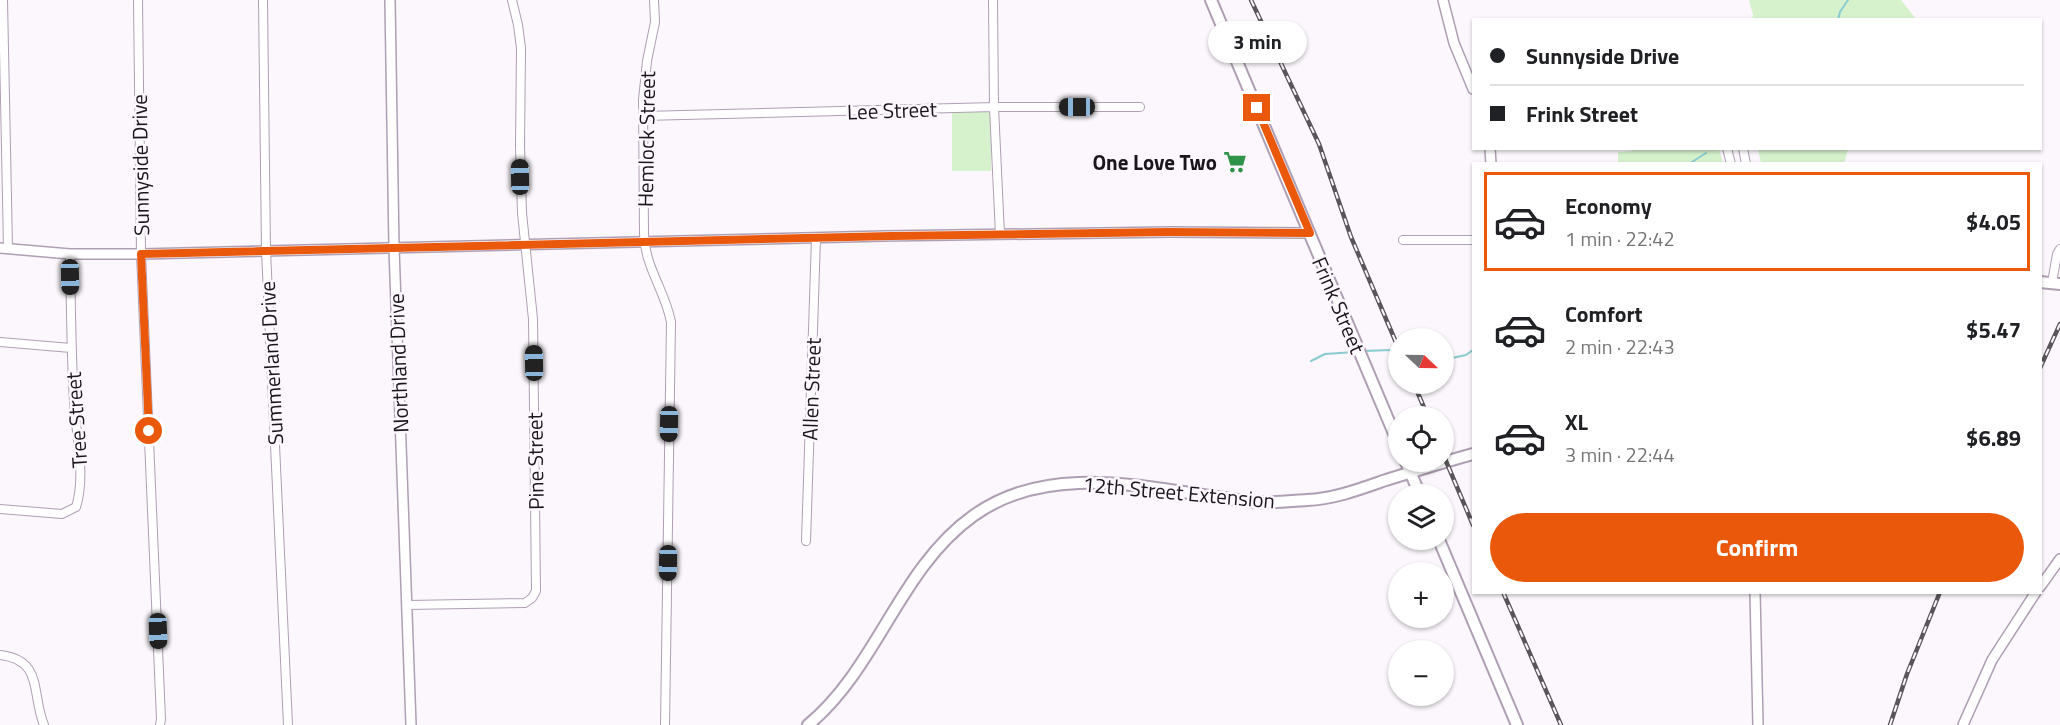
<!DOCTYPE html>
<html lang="en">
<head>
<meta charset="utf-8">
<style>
  body { margin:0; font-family:"Titillium Web",sans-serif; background:#f2f2f2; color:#202124; height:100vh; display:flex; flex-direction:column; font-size:22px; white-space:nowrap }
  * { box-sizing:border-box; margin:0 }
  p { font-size:20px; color:#757577 }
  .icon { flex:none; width:33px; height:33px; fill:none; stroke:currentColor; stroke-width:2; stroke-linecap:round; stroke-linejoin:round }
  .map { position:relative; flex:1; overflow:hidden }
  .sheet { position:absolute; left:1472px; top:162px; width:570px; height:432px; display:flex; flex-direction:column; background:#fff; border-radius:0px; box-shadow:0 2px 4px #0004 }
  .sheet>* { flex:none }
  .guide { position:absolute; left:1472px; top:18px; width:570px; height:132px; border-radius:0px; box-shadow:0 2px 4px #0004; display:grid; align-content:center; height:132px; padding:0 18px; background:#fff }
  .needle { width:39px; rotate:112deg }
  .buttons { position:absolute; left:1388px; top:328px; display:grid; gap:12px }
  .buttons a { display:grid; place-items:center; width:66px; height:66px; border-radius:50%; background:#fff; box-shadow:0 2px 4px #0004; font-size:30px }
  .end { position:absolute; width:27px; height:27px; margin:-14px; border:8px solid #ea580c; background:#fff; box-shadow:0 0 0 3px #fff }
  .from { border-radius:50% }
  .bubble { position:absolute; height:42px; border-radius:21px; background:#fff; box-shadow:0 2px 4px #0004; font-size:20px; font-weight:700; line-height:42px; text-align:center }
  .car { position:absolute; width:18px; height:36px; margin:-18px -9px; border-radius:8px; box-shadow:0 0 4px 2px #0007; background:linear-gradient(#222 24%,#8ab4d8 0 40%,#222 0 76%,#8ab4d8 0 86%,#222 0) }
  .guide b { display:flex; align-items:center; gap:21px; height:57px; font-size:22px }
  .guide b+b { border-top:2px solid #e0e0e0 }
  .guide i { width:15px; height:15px; background:#202124 }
  ul { padding:10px 0 0; list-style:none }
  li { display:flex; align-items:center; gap:18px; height:99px; margin:0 12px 9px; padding:0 6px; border:3px solid transparent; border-radius:0px }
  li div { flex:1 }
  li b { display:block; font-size:22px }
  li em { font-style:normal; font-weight:700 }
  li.active { border-color:#ea580c }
  li>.icon { width:54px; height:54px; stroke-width:1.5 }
  .action { display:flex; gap:12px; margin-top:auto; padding:12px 18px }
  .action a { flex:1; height:69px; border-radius:36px; background:#ea580c; color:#fff; font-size:24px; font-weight:700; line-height:69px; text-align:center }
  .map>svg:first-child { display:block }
</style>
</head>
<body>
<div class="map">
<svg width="2060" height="725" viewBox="0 0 2060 725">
  <rect width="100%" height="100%" fill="#fbf7fc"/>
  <path fill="#d6f2cd" d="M1749,0H1901L1916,19H1752L1753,15Z
    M991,111V171H952V112Z
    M1632,149H1719L1723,163H1618V152L1632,151Z
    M1758,149V148L1848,149L1844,164L1761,163Z"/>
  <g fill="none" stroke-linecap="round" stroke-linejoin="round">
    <path stroke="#89cccf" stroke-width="2" d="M1838,20L1840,12L1848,0
      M1689,164L1706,153
      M1364,351L1391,350
      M1443,360L1466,355L1473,350
      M1311,361L1325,354L1355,352"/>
    <g stroke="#af9fb4" stroke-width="10">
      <path id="minor" d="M3,0L8,248
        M138,0L141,254L161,719L160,725
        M263,0L266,251L288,725
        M654,0L655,22L647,61L643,100L644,234C645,268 665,290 671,322L665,725
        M993,0L994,107L1000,235
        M643,116L994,107H1140
        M1727,148L1731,164
        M1743,148L1746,164
        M1403,240H1473
        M2052,283L2057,254L2060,249
        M0,342L71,348
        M0,509L62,514L76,507C86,476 76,434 74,402C71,352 71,303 70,254
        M806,541L816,238
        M407,605L525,603L532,598L536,591L533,319L522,213L520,146L521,48L518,25L512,0
        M0,655C44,660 31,694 44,725"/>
    </g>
    <g stroke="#af9fb4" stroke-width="12">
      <path id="tertiary" d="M390,0L394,248L411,725
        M1443,0L1454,43L1473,89
        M1490,148L1491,164
        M0,248L70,254H141L884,236L1169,232L1310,233
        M2040,587L2060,559
        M1755,592L1758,725
        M1963,725L1992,660L2036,592"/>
    </g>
    <g stroke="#af9fb4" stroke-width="14">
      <path id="secondary" d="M1211,0L1398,443
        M2040,282L2060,284
        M1406,462L1420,495
        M1439,540L1517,725
        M808,725C878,667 899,569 973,516C1056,456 1165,494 1257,502C1273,503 1291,501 1307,500C1334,499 1360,489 1386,480C1415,471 1444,462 1473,454"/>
    </g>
    <use href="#minor" stroke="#fff" stroke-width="8"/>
    <use href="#tertiary" stroke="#fff" stroke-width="9"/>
    <use href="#secondary" stroke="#fff" stroke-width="10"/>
    <g stroke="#59555b" stroke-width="4.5">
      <path id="rail" d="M1251,0L1319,144L1351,237L1398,347
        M2040,368L2060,324
        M1414,384L1428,417
        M1443,454L1473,525
        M1503,592L1561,725
        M1890,725L1907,674L1940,592"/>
    </g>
    <use href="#rail" stroke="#fbf7fc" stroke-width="2" stroke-dasharray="7" stroke-linecap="butt"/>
  </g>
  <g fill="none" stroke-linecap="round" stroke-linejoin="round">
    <path stroke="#ea580c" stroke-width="8" d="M149,431L141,254L892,236L1168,232L1310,233L1257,108"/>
  </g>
  <defs>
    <g id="supermarket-bare" transform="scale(1.8)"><path d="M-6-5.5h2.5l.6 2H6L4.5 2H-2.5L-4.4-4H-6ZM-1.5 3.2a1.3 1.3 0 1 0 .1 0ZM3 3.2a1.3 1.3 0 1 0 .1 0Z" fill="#2f9349" stroke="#fbf7fc" stroke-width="2.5" paint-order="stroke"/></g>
  </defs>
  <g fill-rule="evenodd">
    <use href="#supermarket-bare" x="1235" y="162"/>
  </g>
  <g text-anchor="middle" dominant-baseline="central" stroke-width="5" stroke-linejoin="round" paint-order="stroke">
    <g font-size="21" fill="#1b161d" stroke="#fbf7fc">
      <text transform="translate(892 110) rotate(-2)">Lee Street</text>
      <text transform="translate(646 139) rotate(-89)">Hemlock Street</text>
      <text transform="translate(140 165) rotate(-91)">Sunnyside Drive</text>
      <text transform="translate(1339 305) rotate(67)">Frink Street</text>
      <text transform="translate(271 363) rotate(-93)">Summerland Drive</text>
      <text transform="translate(398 363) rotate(-92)">Northland Drive</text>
      <text transform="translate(811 389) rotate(-88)">Allen Street</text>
      <text transform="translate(76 420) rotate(-94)">Tree Street</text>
      <text transform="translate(535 461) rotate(-91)">Pine Street</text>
      <text transform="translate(1179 492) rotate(5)">12th Street Extension</text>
    </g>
    <g font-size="21" font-weight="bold" fill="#1b161d" stroke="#fbf7fc" text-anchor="end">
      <text x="1217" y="162">One Love Two</text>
    </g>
  </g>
</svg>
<div class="buttons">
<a><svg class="needle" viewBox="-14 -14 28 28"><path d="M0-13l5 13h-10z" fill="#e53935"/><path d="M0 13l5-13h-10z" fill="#757577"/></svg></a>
<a><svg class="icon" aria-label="locate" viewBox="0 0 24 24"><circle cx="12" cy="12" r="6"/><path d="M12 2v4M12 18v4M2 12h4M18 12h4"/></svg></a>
<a><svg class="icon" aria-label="layers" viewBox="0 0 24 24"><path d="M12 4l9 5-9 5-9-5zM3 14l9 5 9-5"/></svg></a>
<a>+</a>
<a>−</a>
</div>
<i class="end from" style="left:149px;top:431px"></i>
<i class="end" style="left:1257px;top:108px"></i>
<div class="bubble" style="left:1208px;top:21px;width:99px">3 min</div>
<i class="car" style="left:1077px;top:107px;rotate:270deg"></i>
<i class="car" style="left:520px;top:177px;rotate:359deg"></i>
<i class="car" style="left:70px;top:277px;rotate:179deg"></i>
<i class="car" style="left:534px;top:363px;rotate:359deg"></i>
<i class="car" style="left:669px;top:424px;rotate:181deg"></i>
<i class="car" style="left:668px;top:563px;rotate:181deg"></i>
<i class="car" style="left:158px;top:631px;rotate:178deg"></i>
<div class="guide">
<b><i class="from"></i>Sunnyside Drive</b>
<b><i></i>Frink Street</b>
</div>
<section class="sheet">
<ul>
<li class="active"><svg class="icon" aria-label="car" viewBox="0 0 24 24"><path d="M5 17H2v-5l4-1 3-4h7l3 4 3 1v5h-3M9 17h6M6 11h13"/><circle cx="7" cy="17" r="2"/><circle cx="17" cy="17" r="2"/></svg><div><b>Economy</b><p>1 min · 22:42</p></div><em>$4.05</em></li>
<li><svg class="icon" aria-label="car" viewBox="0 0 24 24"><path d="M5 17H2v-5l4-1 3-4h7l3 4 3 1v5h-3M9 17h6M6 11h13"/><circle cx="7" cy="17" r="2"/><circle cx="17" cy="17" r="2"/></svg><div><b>Comfort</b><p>2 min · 22:43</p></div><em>$5.47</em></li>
<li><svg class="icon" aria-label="car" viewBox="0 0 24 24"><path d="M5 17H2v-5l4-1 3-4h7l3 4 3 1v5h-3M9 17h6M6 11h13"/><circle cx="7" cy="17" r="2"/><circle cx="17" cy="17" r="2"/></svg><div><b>XL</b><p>3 min · 22:44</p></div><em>$6.89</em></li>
</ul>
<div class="action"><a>Confirm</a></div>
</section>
</div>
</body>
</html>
